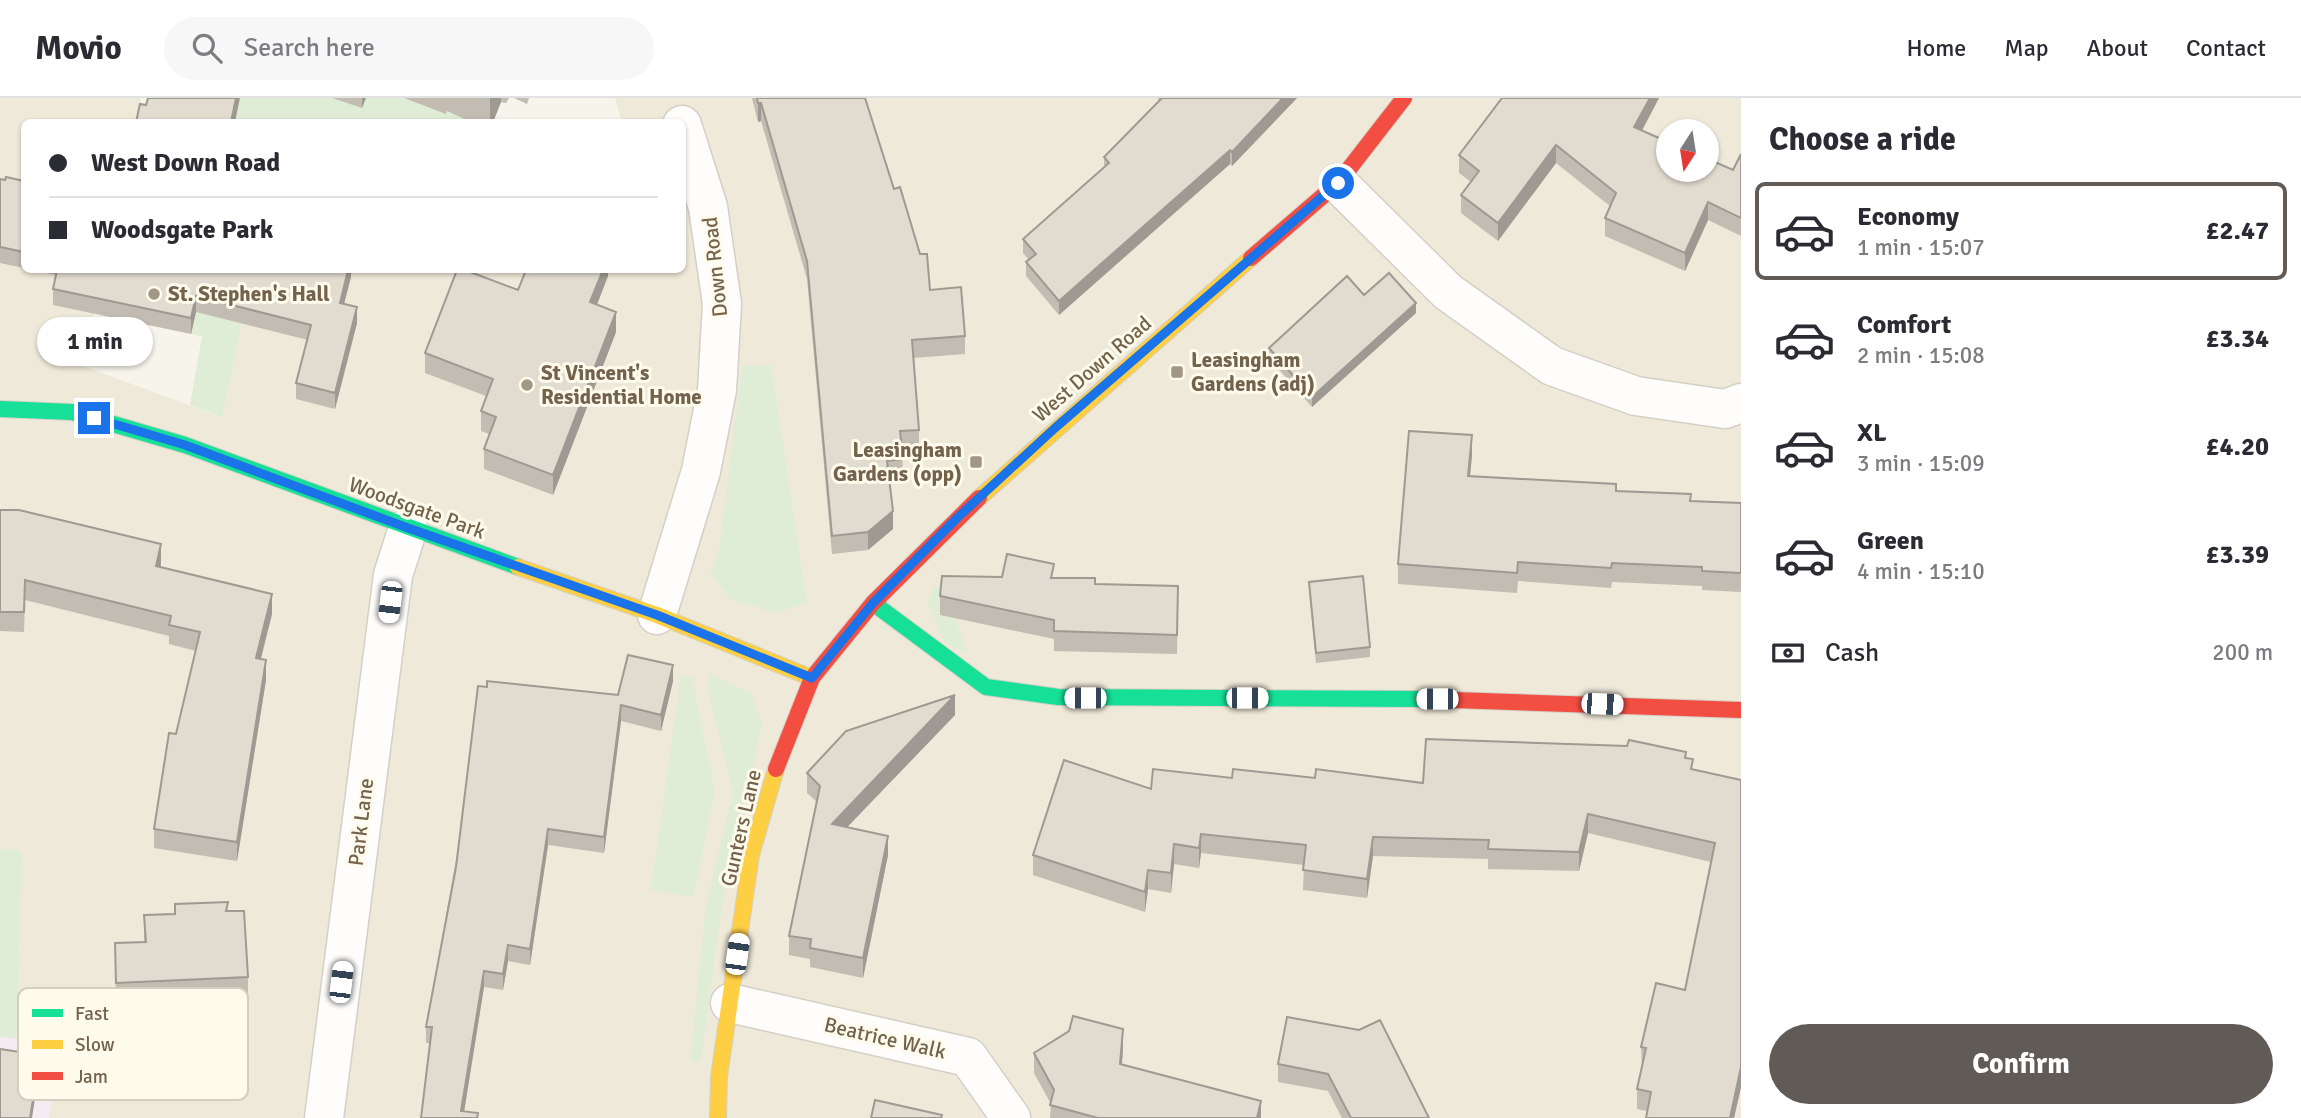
<!DOCTYPE html>
<html lang="en">
<head>
<meta charset="utf-8">
<style>
  body { margin:0; font-family:Signika,sans-serif; background:#f7f7f7; color:#2b2b33; height:100vh; display:flex; flex-direction:column; font-size:26px; white-space:nowrap }
  * { box-sizing:border-box; margin:0 }
  p { font-size:23px; color:#7c7c81 }
  .icon { flex:none; width:38px; height:38px; fill:none; stroke:currentColor; stroke-width:2; stroke-linecap:round; stroke-linejoin:round }
  .map { position:relative; flex:1; overflow:hidden }
  .details { display:flex; flex-direction:column; background:#fff; width:560px }
  .details>* { flex:none }
  .banner { position:absolute; left:21px; top:21px; width:665px; height:154px; border-radius:10px; box-shadow:0 2px 5px #0004; display:grid; align-content:center; height:154px; padding:0 28px; background:#fff }
  .needle { width:46px; rotate:192deg }
  .controls { position:absolute; left:1656px; top:21px; display:grid; gap:14px }
  .controls a { display:grid; place-items:center; width:63px; height:63px; border-radius:50%; background:#fff; box-shadow:0 2px 5px #0004; font-size:35px }
  .end { position:absolute; width:32px; height:32px; margin:-16px; border:9px solid #1a73e8; background:#fff; box-shadow:0 0 0 4px #fff }
  .from { border-radius:50% }
  .bubble { position:absolute; height:49px; border-radius:24px; background:#fff; box-shadow:0 2px 5px #0004; font-size:23px; font-weight:700; line-height:49px; text-align:center }
  .car { position:absolute; width:21px; height:42px; margin:-21px -10px; border-radius:9px; box-shadow:0 0 5px 2px #0007; background:linear-gradient(#fff 24%,#345 0 40%,#fff 0 76%,#345 0 86%,#fff 0) }
  .banner b { display:flex; align-items:center; gap:24px; height:66px; font-size:26px }
  .banner b+b { border-top:2px solid #e1e1e2 }
  .banner i { width:18px; height:18px; background:#2b2b33 }
  ul { padding:0; list-style:none }
  li { display:flex; align-items:center; gap:21px; height:98px; margin:0 14px 10px; padding:0 14px; border:4px solid transparent; border-radius:10px }
  li div { flex:1 }
  li b { display:block; font-size:26px }
  li em { font-style:normal; font-weight:700 }
  li.current { border-color:#615b57 }
  li>.icon { width:63px; height:63px; stroke-width:1.5 }
  h2 { padding:0 28px; font-size:32px; line-height:84px }
  .pay { display:flex; align-items:center; gap:18px; height:77px; padding:0 28px; font-size:26px }
  .pay p { margin-inline-start:auto }
  .cta { display:flex; gap:14px; margin-top:auto; padding:14px 28px }
  .cta a { flex:1; height:80px; border-radius:42px; background:#615b57; color:#fff; font-size:28px; font-weight:700; line-height:80px; text-align:center }
  header { display:flex; align-items:center; gap:42px; box-sizing:border-box; height:98px; padding:0 35px; background:#fff; border-bottom:2px solid #e1e1e2 }
  header strong { font-size:33px }
  nav { display:flex; gap:38px; margin-inline-start:auto; font-size:24px }
  .search { width:490px; height:63px; background:#f7f7f7; display:flex; align-items:center; gap:18px; box-sizing:border-box; padding:0 24px; border-radius:38px; color:#7c7c81; font-size:26px }
  main { display:flex; flex:1; min-height:0 }
  .map>svg:first-child { display:block }
</style>
</head>
<body>
<header>
<strong>Movio</strong>
<div class="search"><svg class="icon" aria-label="search" viewBox="0 0 24 24"><circle cx="10" cy="10" r="6"/><path d="M15 15l6 6"/></svg>Search here</div>
<nav><a>Home</a><a>Map</a><a>About</a><a>Contact</a></nav>
</header>
<main>
<div class="map">
<svg width="1741" height="1020" viewBox="0 0 1741 1020">
  <rect width="100%" height="100%" fill="#f6f4eb"/>
  <path fill="#efe9d9" fill-rule="evenodd" d="M0,0H141L136,24H24V172H104L83,268L221,319L253,172H682V24H622L615,0H1741V1020H0ZM1668,33H1706V72H1668Z"/>
  <path fill="#f5ebf2" d="M0,751L22,752L17,941H71L52,997L49,1020H0Z"/>
  <path fill="#dfedd6" d="M240,0H341L362,10L366,0H426L485,24H295L285,21L284,24H235Z
    M253,172L222,319L190,307L202,238L191,236L204,178Z
    M771,267L807,505L776,515L730,501L710,475L719,451L742,268Z
    M936,488H943L968,556L945,545L927,503Z
    M681,576L692,580L715,694L693,799L651,792Z
    M710,576L751,595L762,626L722,809L701,961L690,964L706,807L733,695L707,588Z
    M0,751L22,752L17,941L0,939Z"/>
  <g fill="none" stroke-linecap="round" stroke-linejoin="round">
    <g stroke="#d4d0c6" stroke-width="41">
      <path id="street" d="M1338,85L1448,194L1552,268L1636,298L1725,311L1741,305
        M657,517L701,373L717,292L722,206L708,109L682,27
        M730,905L968,959L1011,1020
        M324,1020L393,477L408,430"/>
    </g>
    <g stroke="#d4d0c6" stroke-width="18">
      <path id="fast" d="M0,311L72,314L185,347L518,469
        M873,505L986,589L1058,599L1424,601"/>
    </g>
    <g stroke="#d4d0c6" stroke-width="18">
      <path id="slow" d="M979,400L1251,160
        M518,469L657,517L812,580
        M718,1020L719,979L751,757L776,671"/>
    </g>
    <g stroke="#d4d0c6" stroke-width="18">
      <path id="jam" d="M1251,160L1338,85L1404,0
        M1424,601L1741,612
        M776,671L812,580L873,505L979,400"/>
    </g>
    <use href="#street" stroke="#fefdfc" stroke-width="38"/>
    <use href="#fast" stroke="#16e098" stroke-width="16"/>
    <use href="#slow" stroke="#ffcf43" stroke-width="16"/>
    <use href="#jam" stroke="#f24e42" stroke-width="16"/>
  </g>
  <path fill="#c2bcb3" d="M332,0H366L362,10Z
    M404,0H509L506,5L501,4L493,24H471L447,13L446,16Z
    M514,0H529L527,6Z
    M752,0H865L894,91L930,192L965,238V256L913,260L919,332V350L902,351L903,380L889,381L893,431L868,452L832,456L807,181L761,23L758,24Z
    M1158,0H1297L1232,68L1230,66L1059,217L1026,178V164L1029,162L1023,155V141L1104,69V59L1158,5Z
    M1502,0H1659L1642,33L1733,72L1741,56V138L1708,122L1685,173L1605,138V120L1610,108L1556,65L1498,143L1461,115V97L1471,84L1459,75V57Z
    M0,81L24,83V170L0,165Z
    M30,172H351V179L344,206L357,225L335,311L296,301V285L308,242L196,214L191,236L53,207V191L56,177Z
    M608,172V178L597,207L616,234L553,397L484,371V351L489,336L481,333V313L486,298L425,275V255L518,192Z
    M1364,197L1416,215L1312,309L1269,260V250Z
    M1472,357L1470,378L1616,393L1691,403L1741,405V494L1702,492V488L1612,484L1611,490L1518,483L1517,495L1398,486V466Z
    M0,412L161,466L160,469L272,516L261,561L266,582L237,763L154,750V731L196,553L169,546V538L25,502L24,534L0,533Z
    M1054,480L1095,486L1178,507L1177,556L1054,553V541L940,517V498Z
    M1309,484L1370,549V559L1316,565L1309,494Z
    M673,583L661,633L621,623L604,755L548,747L530,867L508,863L503,892L484,889L464,1014L478,1020H421L430,945H426V929L487,589L618,597Z
    M955,617L847,729L888,757L863,880L810,869V861L789,857V838L817,704L807,695V675Z
    M1686,660L1693,672L1741,682V989L1734,1020H1646L1647,1013L1637,1011V991L1642,969L1641,949L1685,892L1711,764L1588,735L1579,773L1488,771V761L1373,758L1367,800L1303,792L1304,767L1201,755L1199,770L1174,766L1171,795L1148,791L1145,814L1033,777V757L1151,691L1232,680H1315L1423,685Z
    M228,813L248,879V898L116,904L115,845L144,844V817Z
    M1287,919L1429,1020H1342L1328,993L1278,984V966Z
    M1123,951L1122,967L1261,1020H1050L1051,1006L1034,975V955Z"/>
  <path fill="#9e9992" d="M236,0H240L235,24H231Z
    M362,0H366L362,10Z
    M490,0H501V4L493,24H490Z
    M1283,0H1297L1232,68V54Z
    M1650,0H1659L1634,47V29Z
    M758,5H761V23L758,24Z
    M1556,47V65L1498,143V125Z
    M1230,52V66L1059,217V203Z
    M1708,104V122L1685,173V155Z
    M348,172H351V179L340,221V205Z
    M603,172H608V178L590,224V204Z
    M196,198V214L191,236V220Z
    M1416,205V215L1312,309V299Z
    M357,209V225L335,311V295Z
    M616,214V234L553,397V377Z
    M1472,337V357L1468,398V378Z
    M893,413V431L868,452V434Z
    M161,446V466L156,487V468Z
    M272,496V516L256,579V560Z
    M266,562V582L237,763V744Z
    M673,567V583L661,633V617Z
    M955,597V617L832,745V726Z
    M621,607V623L604,755V739Z
    M1588,716V735L1579,773V754Z
    M548,731V747L530,867V851Z
    M1201,736V755L1199,770V750Z
    M888,738V757L863,880V860Z
    M1373,739V758L1367,800V781Z
    M1174,746V766L1171,795V775Z
    M1148,772V791L1145,814V794Z
    M508,847V863L503,892V876Z
    M484,873V889L463,1020L461,1013Z
    M1123,931V951L1120,986V966Z
    M40,957V968L32,1020H30Z
    M1741,969V989L1734,1020H1730Z
    M1261,1003V1020H1257Z"/>
  <path fill="#e1dbd0" stroke="#9e9992" stroke-width="2" d="M148,0H236L231,24H136L140,6L146,7Z
    M757,0H865L894,91L900,89L920,156H927L930,192L961,189L965,238L912,242L919,332L900,333L903,361L887,363L893,413L868,434L832,438L807,163L761,5H758Z
    M1162,0H1283L1232,54L1230,52L1059,203L1026,164L1036,156L1023,141L1109,65L1104,59Z
    M1502,0H1650L1634,29L1668,44V72H1706V60L1733,72L1741,56V120L1708,104L1685,155L1605,120L1616,95L1556,47L1498,125L1461,97L1479,73L1459,57Z
    M6,79L24,83V154L0,149V81L5,82Z
    M57,172H348L340,205L357,209L335,295L296,285L311,227L196,198L191,220L53,191Z
    M457,172H465L518,192L526,172H603L590,204L616,214L553,377L484,351L496,319L481,313L493,281L425,255Z
    M1389,175L1416,205L1312,299L1269,250L1347,178L1364,197Z
    M1409,333L1472,337L1468,378L1616,386V393L1691,396L1690,403L1741,405V475L1702,473V469L1612,465L1611,470L1518,464L1517,475L1398,466Z
    M0,412H19L161,446L156,468L272,496L256,560L266,562L237,744L154,731L169,635L176,636L200,534L169,527L171,518L25,482L24,514H0Z
    M1007,456L1054,466L1051,480H1095V486L1178,488L1177,537L1054,533V522L940,498L942,478L1002,479Z
    M1363,478L1370,549L1316,555L1309,484Z
    M628,557L673,567L661,617L621,607L604,739L548,731L530,851L508,847L503,876L484,873L461,1013L478,1015L477,1020H421L432,929H426L456,769L478,588L487,589V583L618,597Z
    M955,597L832,726L888,738L863,860L810,850L811,841L789,838L820,688L807,675L846,633Z
    M1426,641L1627,648L1629,642L1686,654L1685,660L1693,661L1691,671L1741,682V969L1730,1020H1646L1651,994L1637,991L1646,950L1641,949L1656,885L1685,892L1715,745L1588,716L1579,754L1488,751L1489,742L1373,739L1367,781L1303,772L1306,747L1201,736L1199,750L1174,746L1171,775L1148,772L1145,794L1033,757L1064,662L1151,691L1153,671L1232,680L1233,671L1315,680L1316,671L1423,685Z
    M228,804L226,813H244L248,879L116,885L115,845L146,844L144,817L175,816V806Z
    M1073,918L1123,931L1120,966L1261,1003L1257,1020H1098L1050,1007L1054,992L1034,955L1069,933Z
    M1287,919L1359,932L1380,922L1429,1020H1351L1328,976L1278,966Z
    M0,951L40,957L30,1020H0Z
    M875,1002L942,1017L941,1020H871Z"/>
  <g fill="none" stroke-linecap="round" stroke-linejoin="round">
    <path stroke="#1a73e8" stroke-width="9" d="M94,320L185,347L408,430L657,517L812,580L873,505L957,420L1055,330L1338,85"/>
  </g>
  <g fill="#a29684" stroke="#fefbed" stroke-width="2.5">
    <circle cx="154" cy="196" r="7"/>
    <rect x="1170" y="267" width="14" height="14" rx="3.5"/>
    <circle cx="527" cy="287" r="7"/>
    <rect x="969" y="357" width="14" height="14" rx="3.5"/>
  </g>
  <g text-anchor="middle" dominant-baseline="central" stroke-width="6" stroke-linejoin="round" paint-order="stroke">
    <g font-size="21" fill="#74634c" stroke="#fefbed">
      <text transform="translate(715 169) rotate(-96)">Down Road</text>
      <text transform="translate(1092 271) rotate(-41)">West Down Road</text>
      <text transform="translate(417 410) rotate(20)">Woodsgate Park</text>
      <text transform="translate(361 724) rotate(-83)">Park Lane</text>
      <text transform="translate(741 730) rotate(-77)">Gunters Lane</text>
      <text transform="translate(885 940) rotate(13)">Beatrice Walk</text>
    </g>
    <g font-size="21" font-weight="bold" fill="#74634c" stroke="#fefbed" text-anchor="start">
      <text x="168" y="196">St. Stephen's Hall</text>
      <text x="1191" y="262">Leasingham<tspan x="1191" dy="24">Gardens (adj)</tspan></text>
      <text x="541" y="275">St Vincent's<tspan x="541" dy="24">Residential Home</tspan></text>
      <text x="962" y="352" text-anchor="end">Leasingham<tspan x="962" dy="24">Gardens (opp)</tspan></text>
    </g>
  </g>
  <rect x="18" y="890" width="230" height="112" rx="10" fill="#fefbed" stroke="#d5cdbd" stroke-width="2"/>
  <rect x="32" y="911" width="31" height="8" fill="#16e098"/>
  <rect x="32" y="942" width="31" height="9" fill="#ffcf43"/>
  <rect x="32" y="974" width="31" height="8" fill="#f24e42"/>
  <g font-size="19" fill="#74634c">
    <text x="75" y="922">Fast</text>
    <text x="75" y="953">Slow</text>
    <text x="75" y="985">Jam</text>
  </g>
</svg>
<div class="controls">
<a><svg class="needle" viewBox="-14 -14 28 28"><path d="M0-13l5 13h-10z" fill="#e53935"/><path d="M0 13l5-13h-10z" fill="#7c7c81"/></svg></a>
</div>
<i class="end from" style="left:1338px;top:85px"></i>
<i class="end" style="left:94px;top:320px"></i>
<div class="bubble" style="left:37px;top:219px;width:116px">1 min</div>
<i class="car" style="left:390px;top:504px;rotate:187deg"></i>
<i class="car" style="left:1085px;top:600px;rotate:270deg"></i>
<i class="car" style="left:1247px;top:600px;rotate:90deg"></i>
<i class="car" style="left:1437px;top:601px;rotate:270deg"></i>
<i class="car" style="left:1602px;top:606px;rotate:92deg"></i>
<i class="car" style="left:737px;top:856px;rotate:8deg"></i>
<i class="car" style="left:341px;top:884px;rotate:7deg"></i>
<div class="banner">
<b><i class="from"></i>West Down Road</b>
<b><i></i>Woodsgate Park</b>
</div>
</div>
<section class="details">
<h2>Choose a ride</h2>
<ul>
<li class="current"><svg class="icon" aria-label="car" viewBox="0 0 24 24"><path d="M5 17H2v-5l4-1 3-4h7l3 4 3 1v5h-3M9 17h6M6 11h13"/><circle cx="7" cy="17" r="2"/><circle cx="17" cy="17" r="2"/></svg><div><b>Economy</b><p>1 min · 15:07</p></div><em>£2.47</em></li>
<li><svg class="icon" aria-label="car" viewBox="0 0 24 24"><path d="M5 17H2v-5l4-1 3-4h7l3 4 3 1v5h-3M9 17h6M6 11h13"/><circle cx="7" cy="17" r="2"/><circle cx="17" cy="17" r="2"/></svg><div><b>Comfort</b><p>2 min · 15:08</p></div><em>£3.34</em></li>
<li><svg class="icon" aria-label="car" viewBox="0 0 24 24"><path d="M5 17H2v-5l4-1 3-4h7l3 4 3 1v5h-3M9 17h6M6 11h13"/><circle cx="7" cy="17" r="2"/><circle cx="17" cy="17" r="2"/></svg><div><b>XL</b><p>3 min · 15:09</p></div><em>£4.20</em></li>
<li><svg class="icon" aria-label="car" viewBox="0 0 24 24"><path d="M5 17H2v-5l4-1 3-4h7l3 4 3 1v5h-3M9 17h6M6 11h13"/><circle cx="7" cy="17" r="2"/><circle cx="17" cy="17" r="2"/></svg><div><b>Green</b><p>4 min · 15:10</p></div><em>£3.39</em></li>
</ul>
<div class="pay"><svg class="icon" aria-label="cash" viewBox="0 0 24 24"><path d="M3 7h18v10H3z"/><circle cx="12" cy="12" r="2"/></svg>Cash<p>200 m</p></div>
<div class="cta"><a>Confirm</a></div>
</section>
</main>
</body>
</html>
